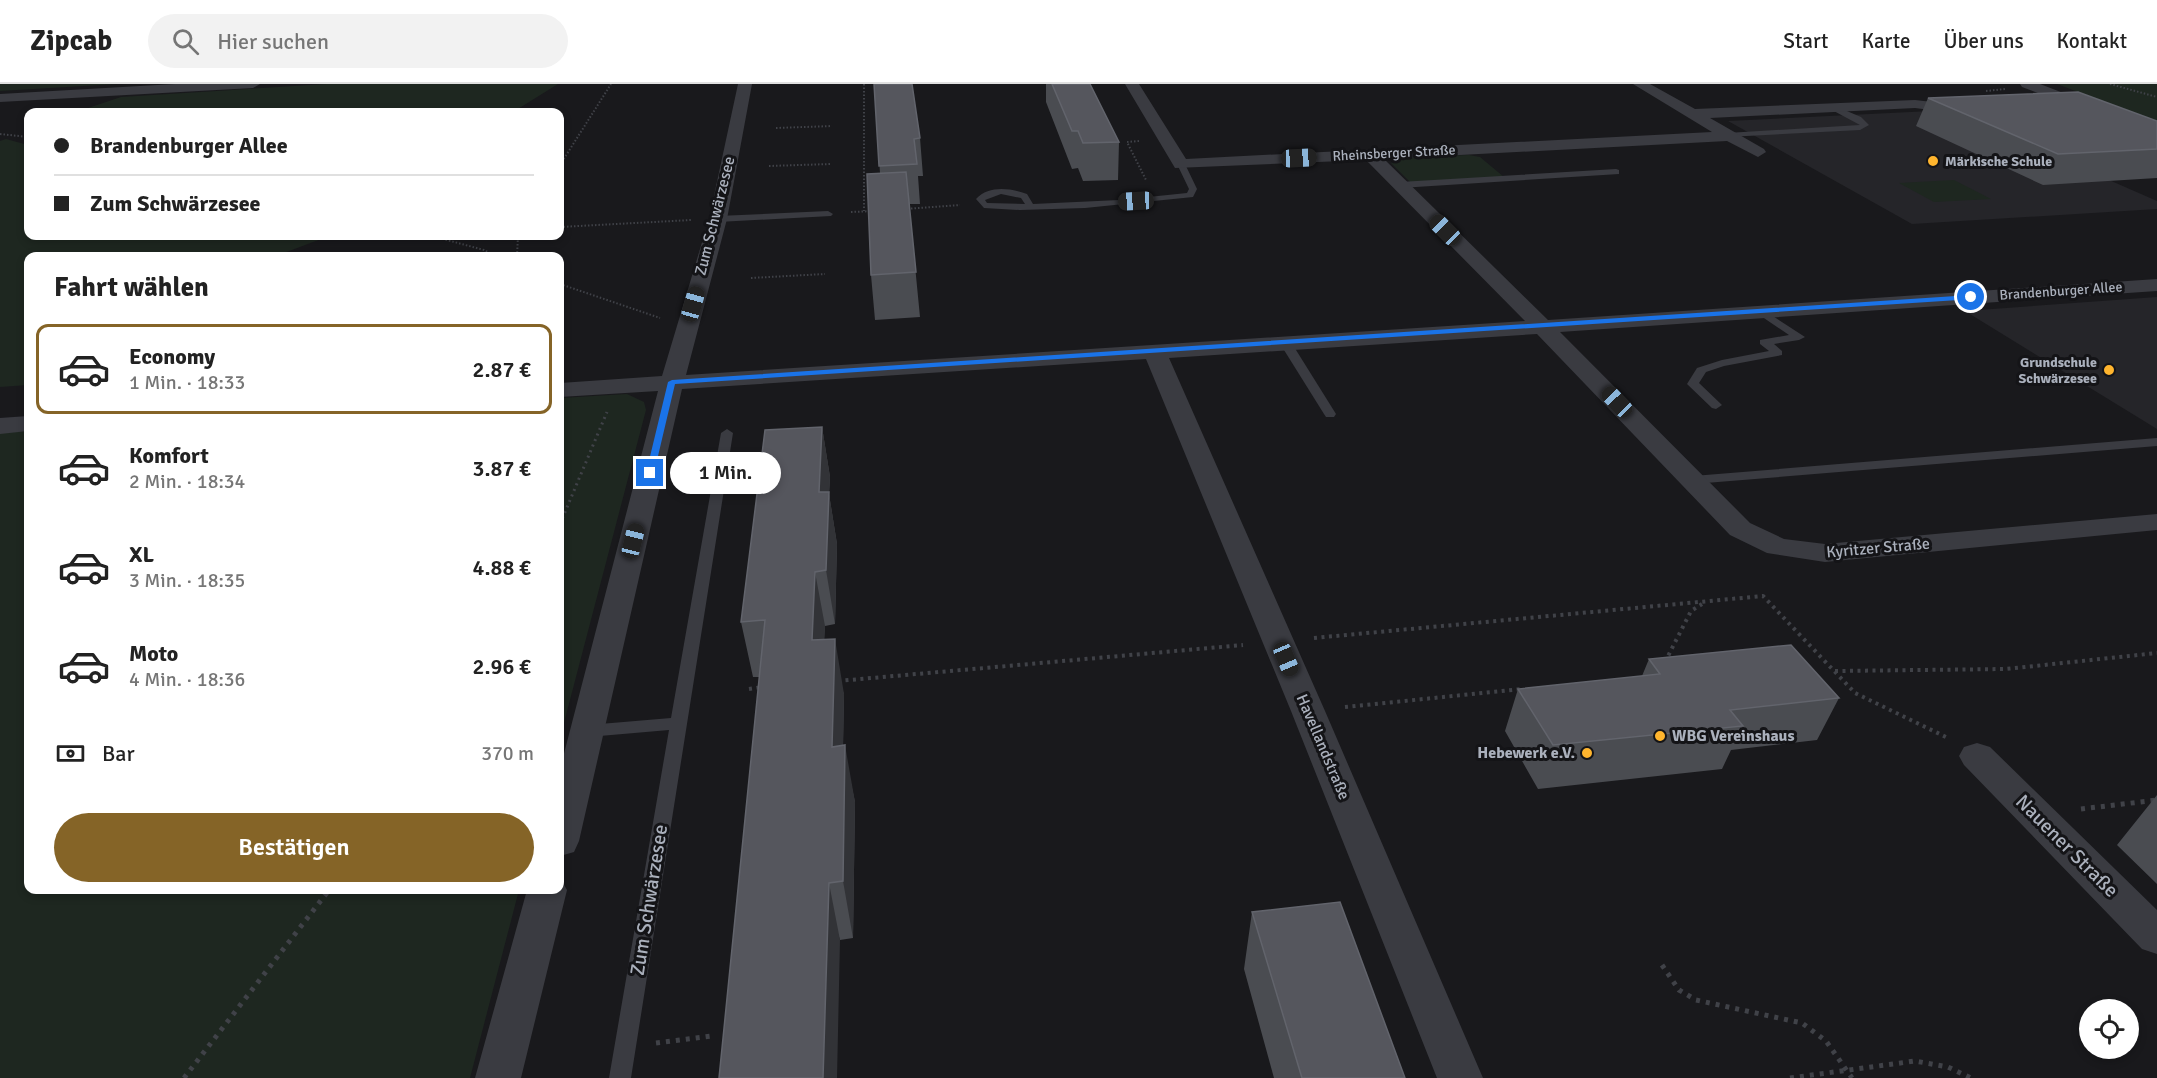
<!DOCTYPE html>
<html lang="de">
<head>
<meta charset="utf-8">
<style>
  body { margin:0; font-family:Signika,sans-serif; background:#f2f2f2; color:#222; height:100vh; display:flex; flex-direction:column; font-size:22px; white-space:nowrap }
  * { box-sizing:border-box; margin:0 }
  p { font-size:20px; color:#767676 }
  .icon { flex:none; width:33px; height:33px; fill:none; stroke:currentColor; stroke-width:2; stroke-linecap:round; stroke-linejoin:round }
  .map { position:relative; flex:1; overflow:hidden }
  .sheet { position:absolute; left:24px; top:168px; width:540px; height:642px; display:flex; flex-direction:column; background:#fff; border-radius:12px; box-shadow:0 3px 9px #0003 }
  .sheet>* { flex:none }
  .banner { position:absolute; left:24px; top:24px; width:540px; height:132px; border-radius:12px; box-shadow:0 3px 9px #0003; display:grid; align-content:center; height:132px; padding:0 30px; background:#fff }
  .buttons { position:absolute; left:2079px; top:915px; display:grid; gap:12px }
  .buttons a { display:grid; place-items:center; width:60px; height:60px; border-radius:50%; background:#fff; box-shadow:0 3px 9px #0003; font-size:30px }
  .end { position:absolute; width:27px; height:27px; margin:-14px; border:8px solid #1a73e8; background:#fff; box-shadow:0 0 0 3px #fff }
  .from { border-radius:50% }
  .bubble { position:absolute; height:42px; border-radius:21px; background:#fff; box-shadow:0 3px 9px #0003; font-size:20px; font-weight:600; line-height:42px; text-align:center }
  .car { position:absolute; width:18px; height:36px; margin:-18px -9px; border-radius:8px; box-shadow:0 0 4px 2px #0007; background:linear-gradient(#222 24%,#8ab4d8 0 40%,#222 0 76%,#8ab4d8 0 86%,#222 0) }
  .banner b { display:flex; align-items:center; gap:21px; height:57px; font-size:22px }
  .banner b+b { border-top:2px solid #e0e0e0 }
  .banner i { width:15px; height:15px; background:#222 }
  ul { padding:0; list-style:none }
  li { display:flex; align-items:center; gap:18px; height:90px; margin:0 12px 9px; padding:0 18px; border:3px solid transparent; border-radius:12px }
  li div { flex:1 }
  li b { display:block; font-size:22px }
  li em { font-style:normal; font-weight:600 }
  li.current { border-color:#856427 }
  li>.icon { width:54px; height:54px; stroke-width:1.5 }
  h2 { padding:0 30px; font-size:27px; line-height:72px }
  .pay { display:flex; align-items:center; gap:15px; height:66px; padding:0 30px; font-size:22px }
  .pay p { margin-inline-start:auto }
  .cta { display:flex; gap:12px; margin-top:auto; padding:12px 30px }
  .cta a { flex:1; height:69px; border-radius:36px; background:#856427; color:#fff; font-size:24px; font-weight:600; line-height:69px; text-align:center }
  header { display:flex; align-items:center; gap:36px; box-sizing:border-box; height:84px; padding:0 30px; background:#fff; border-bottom:2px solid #e0e0e0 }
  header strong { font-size:28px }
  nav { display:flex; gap:33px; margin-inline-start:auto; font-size:21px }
  .search { width:420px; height:54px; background:#f2f2f2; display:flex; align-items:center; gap:15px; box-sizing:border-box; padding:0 21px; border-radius:33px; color:#767676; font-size:22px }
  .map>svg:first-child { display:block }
</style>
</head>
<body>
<header>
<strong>Zipcab</strong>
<div class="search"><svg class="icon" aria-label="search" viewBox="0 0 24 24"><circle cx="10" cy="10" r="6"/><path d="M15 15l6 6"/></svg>Hier suchen</div>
<nav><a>Start</a><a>Karte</a><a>Über uns</a><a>Kontakt</a></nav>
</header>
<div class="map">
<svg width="2157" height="994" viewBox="0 0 2157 994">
  <rect width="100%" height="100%" fill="#19191c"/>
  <path fill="#252529" d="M1931,27L1974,37L2157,117V125L1912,140L1728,37Z
    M2157,213V345L1965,227Z"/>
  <path fill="#1e2720" d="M0,0H117L0,7Z
    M326,0H558L513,28H76L121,13Z
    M2057,0H2157V38Z
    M6,55L28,61V152H329L276,172H28V301L0,303V57Z
    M1469,71L1480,73L1504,93L1411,99L1391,79L1397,74Z
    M1954,96L1991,115L1934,118L1899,99Z
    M627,310L644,318L646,326L560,654V314Z
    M28,347V806H519L470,994H0V349Z"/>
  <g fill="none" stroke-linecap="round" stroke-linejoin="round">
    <path stroke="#404248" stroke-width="2" stroke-dasharray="1.5 2" stroke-linecap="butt" d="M864,0V127
      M2110,0L2157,13
      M1986,7L2005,5
      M776,44L832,42
      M0,50L28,53
      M1139,57L1127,58L1146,96
      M560,81L611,0
      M769,82L831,80
      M904,125L960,121
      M851,128L874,127
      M560,143L691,136
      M432,152L484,166L495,172
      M517,172L518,152
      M751,194L825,190
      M560,200L660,234"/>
    <path stroke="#404248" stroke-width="3" stroke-dasharray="2 4" stroke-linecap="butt" d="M560,440L607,328"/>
    <path stroke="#404248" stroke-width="4" stroke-dasharray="3 4.5" stroke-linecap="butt" d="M1314,554L1763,512L1855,609L1948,654
      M1665,578L1691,527L1702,520
      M1835,587L2006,585L2157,569
      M838,597L1243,561
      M749,605L762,603
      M1345,623L1522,605"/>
    <path stroke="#404248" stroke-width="5" stroke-dasharray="4 6" stroke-linecap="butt" d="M2081,725L2157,716
      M1662,881L1679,906L1696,916L1802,939L1826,957L1852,994
      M656,959L712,952
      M184,994L329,806
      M1790,994L1915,977L1948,983L1971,994"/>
    <path fill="#3a3b41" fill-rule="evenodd" d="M1835,22L1861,33L1869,41L1860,46L1727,53L1723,51L1727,49L1860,41L1832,26L1831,24Z
      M1181,77L1185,80L1197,105L1193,113L1085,124L1020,126L984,124L976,115C989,101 1010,104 1027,110L1033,120L1119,116L1187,109L1189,105L1177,80ZM1001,110L1021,114L1025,120L987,119L985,116Z
      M1616,85L1619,86V90L1400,104L1396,101L1400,98Z
      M828,127L833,130L831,132L718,138L713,135L718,132Z
      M1762,225L1805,253L1799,256L1774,260L1782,267V271L1724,282L1706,288L1699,299L1722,321L1716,325L1712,324L1687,300L1697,284L1722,276L1769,267L1760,260V256L1789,251L1758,230L1757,228Z
      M1285,255L1291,258L1336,330L1334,333H1326L1324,330L1279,258Z
      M727,345L733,349L631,994H609L669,646L588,653L582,651L579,647L582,643L588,641L671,634L721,349Z
      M2157,354V362L1693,400L1686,396L1693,392Z"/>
    <path fill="#3a3b41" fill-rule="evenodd" d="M175,0H260L253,4L0,18V10Z
      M738,0H752L727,135L686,291L1525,237L1366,76L1175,84L1125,0H1139L1186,75L1712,48L1633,0H1650L1695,25L1915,16L1958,21L1961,24L1958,27L1953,29L1915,24L1710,34L1764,65L1766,68L1758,73L1727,57L1384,75L1548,236L2157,195V207L1560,248L1750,439L1784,455L1825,460L2157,430V446L1825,478L1767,469L1730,451L1537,250L1169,274L1325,627L1483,994H1437L1291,627L1146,275L682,305L579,757L574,768L560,772V685L658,307L560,313V299L662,292L709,135Z
      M2020,0H2040L2157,45V55L2022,3Z
      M28,332V347L0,350V334Z
      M1977,659L1990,663L2157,826V870L2142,865L1964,681L1959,672L1964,663Z
      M560,794L567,806L521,994H475L527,806H560Z"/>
  </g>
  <path fill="#4a4c51" d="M874,0L920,54L923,92H918L920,120H909L920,233L875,236L871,191L880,89Z
    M1046,0H1090L1119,58L1118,96L1083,97L1078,84L1072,85L1046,18Z
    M1928,14L2157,37V94L2043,101L1916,42Z
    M822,343L830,393L829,410L837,460L835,540L825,542L824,555L844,610L843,662L855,718L853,854L840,856L759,593H753L741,538Z
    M1649,575L1839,614L1817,656L1731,666L1722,685L1538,705L1505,647L1518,605L1642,592Z
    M2157,711V800L2117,761Z
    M1252,828L1405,994H1274L1244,885Z"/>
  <path fill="#323337" d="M822,343L830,393L829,410L837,460L835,540L826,486L819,408Z
    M815,488L825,542L822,612L812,556Z
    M835,555L844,610L842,719L832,663Z
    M845,661L855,718L853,854L843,797Z
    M829,799L840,856L837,994H823Z"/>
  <path fill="#55565d" stroke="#62646c" stroke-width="1.5" d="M874,0H912L920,54L914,55L917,80L879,82Z
    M1052,0H1090L1119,58L1083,59L1078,47H1072Z
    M2078,8L2157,37V65L2058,70L1928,14Z
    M906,88L916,188L871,191L867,90Z
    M822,343L819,408H829L826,486L815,488L812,556L835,555L832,663L845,661L843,797L829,799L823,994H719L765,536L741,538L765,346Z
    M1791,561L1839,614L1730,626L1743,642L1553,661L1518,605L1660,590L1649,575Z
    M1340,818L1405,994H1302L1252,828Z"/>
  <path fill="#1a73e8" d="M1971,211L1974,215L675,300L654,389L650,392L646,389L668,298L672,296Z"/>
  <g fill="#ffb52e" stroke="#141417" stroke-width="2">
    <circle cx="1933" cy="77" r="6"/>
    <circle cx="2109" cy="286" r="6"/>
    <circle cx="1660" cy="652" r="6"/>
    <circle cx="1587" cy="669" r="6"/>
  </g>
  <g text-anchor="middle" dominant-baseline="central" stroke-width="6" stroke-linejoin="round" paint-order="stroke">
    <g font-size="14" fill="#aab0bc" stroke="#141417">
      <text transform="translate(1394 69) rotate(-3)">Rheinsberger Straße</text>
      <text transform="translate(2061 207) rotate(-4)">Brandenburger Allee</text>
    </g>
    <g font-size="14" font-weight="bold" fill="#aab0bc" stroke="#141417" text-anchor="start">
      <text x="1945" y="77">Märkische Schule</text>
      <text x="2097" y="278" text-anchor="end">Grundschule<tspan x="2097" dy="16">Schwärzesee</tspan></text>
    </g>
    <g font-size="16" fill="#aab0bc" stroke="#141417">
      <text transform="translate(715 132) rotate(-76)">Zum Schwärzesee</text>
      <text transform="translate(1878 464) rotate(-5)">Kyritzer Straße</text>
      <text transform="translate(1323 663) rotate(67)">Havellandstraße</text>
    </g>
    <g font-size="16" font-weight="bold" fill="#aab0bc" stroke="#141417" text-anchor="start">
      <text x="1672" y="652">WBG Vereinshaus</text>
      <text x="1575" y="669" text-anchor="end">Hebewerk e.V.</text>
    </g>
    <g font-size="20" fill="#aab0bc" stroke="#141417">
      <text transform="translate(2067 762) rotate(45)">Nauener Straße</text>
      <text transform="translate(649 816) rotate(-81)">Zum Schwärzesee</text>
    </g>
  </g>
</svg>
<div class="buttons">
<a><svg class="icon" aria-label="locate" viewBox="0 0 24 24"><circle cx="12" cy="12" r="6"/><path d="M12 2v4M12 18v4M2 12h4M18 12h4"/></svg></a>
</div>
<i class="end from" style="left:1971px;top:213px"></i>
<i class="end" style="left:650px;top:389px"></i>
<div class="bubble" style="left:670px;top:368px;width:111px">1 Min.</div>
<i class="car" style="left:1299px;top:74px;rotate:87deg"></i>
<i class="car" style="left:1136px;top:117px;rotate:267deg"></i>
<i class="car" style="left:1445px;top:146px;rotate:315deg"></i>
<i class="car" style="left:693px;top:220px;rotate:16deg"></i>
<i class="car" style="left:1617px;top:318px;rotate:316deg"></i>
<i class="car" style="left:633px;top:457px;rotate:14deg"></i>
<i class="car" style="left:1286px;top:575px;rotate:157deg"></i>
<div class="banner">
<b><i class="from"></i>Brandenburger Allee</b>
<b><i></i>Zum Schwärzesee</b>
</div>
<section class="sheet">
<h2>Fahrt wählen</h2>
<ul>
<li class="current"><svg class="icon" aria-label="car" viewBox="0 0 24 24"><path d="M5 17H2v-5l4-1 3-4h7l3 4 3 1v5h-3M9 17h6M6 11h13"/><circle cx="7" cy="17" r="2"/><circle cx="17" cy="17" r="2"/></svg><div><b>Economy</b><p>1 Min. · 18:33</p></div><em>2.87 €</em></li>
<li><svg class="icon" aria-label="car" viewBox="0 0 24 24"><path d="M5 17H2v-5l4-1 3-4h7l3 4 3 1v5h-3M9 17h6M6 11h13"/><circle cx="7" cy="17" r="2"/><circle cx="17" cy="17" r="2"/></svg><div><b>Komfort</b><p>2 Min. · 18:34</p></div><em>3.87 €</em></li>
<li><svg class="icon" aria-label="car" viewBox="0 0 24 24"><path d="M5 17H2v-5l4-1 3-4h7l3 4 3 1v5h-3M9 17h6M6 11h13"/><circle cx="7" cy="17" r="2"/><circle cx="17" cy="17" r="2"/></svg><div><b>XL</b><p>3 Min. · 18:35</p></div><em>4.88 €</em></li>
<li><svg class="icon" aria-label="car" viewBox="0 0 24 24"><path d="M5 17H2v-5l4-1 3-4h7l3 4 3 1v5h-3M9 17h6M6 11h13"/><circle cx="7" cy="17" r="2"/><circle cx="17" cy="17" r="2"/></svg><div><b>Moto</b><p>4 Min. · 18:36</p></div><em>2.96 €</em></li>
</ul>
<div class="pay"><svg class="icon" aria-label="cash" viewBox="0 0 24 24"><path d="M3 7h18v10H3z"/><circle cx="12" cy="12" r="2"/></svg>Bar<p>370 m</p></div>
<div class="cta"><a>Bestätigen</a></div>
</section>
</div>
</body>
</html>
